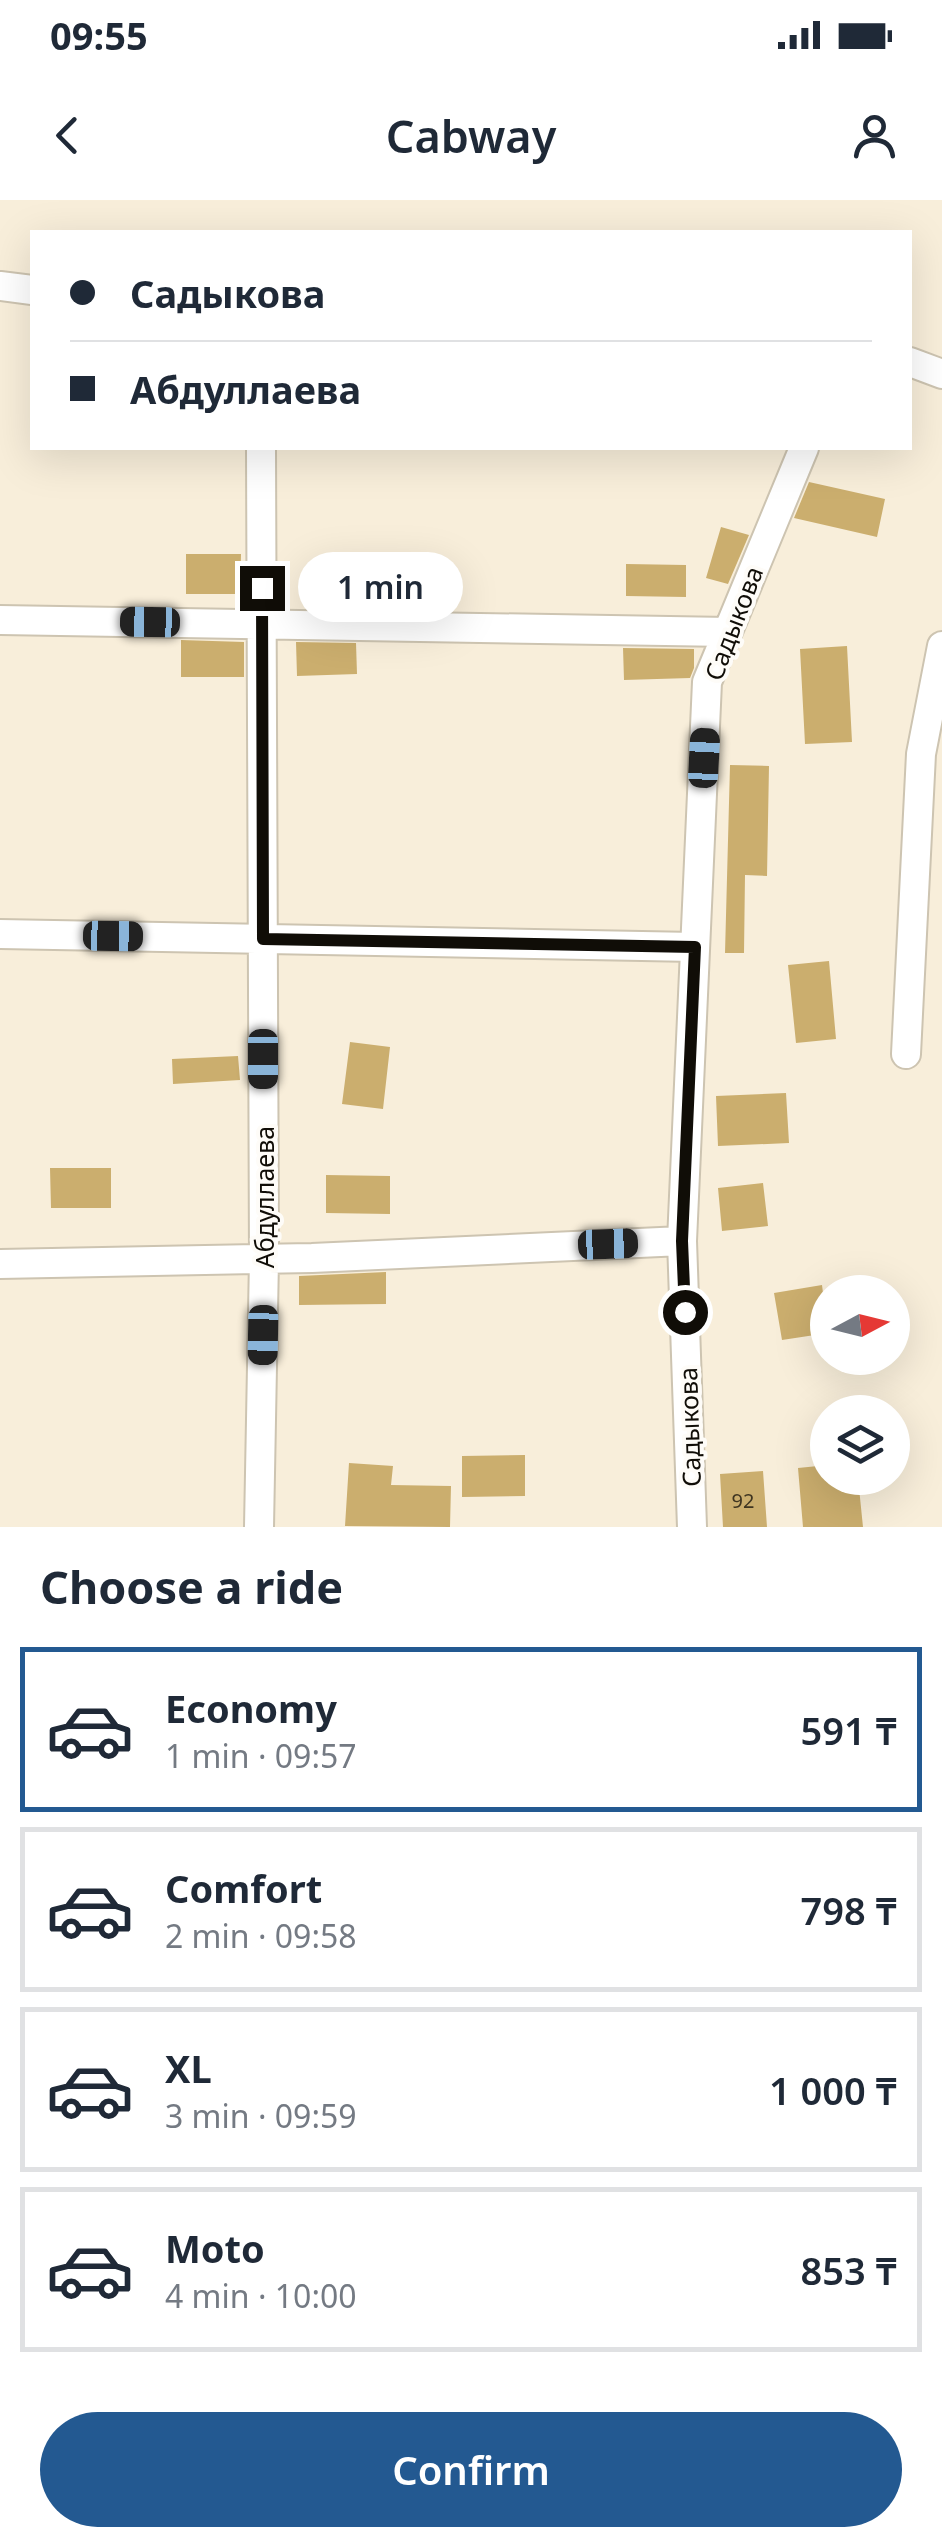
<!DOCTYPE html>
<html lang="en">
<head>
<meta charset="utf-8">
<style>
  body { margin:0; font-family:"Noto Sans",sans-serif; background:#f2f2f3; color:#1f2937; height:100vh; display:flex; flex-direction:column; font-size:38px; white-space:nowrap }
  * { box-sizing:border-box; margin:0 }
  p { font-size:32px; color:#747a83 }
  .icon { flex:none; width:55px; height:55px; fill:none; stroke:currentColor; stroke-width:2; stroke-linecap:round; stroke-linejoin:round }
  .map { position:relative; height:1327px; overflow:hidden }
  .sheet { display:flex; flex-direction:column; background:#fff; flex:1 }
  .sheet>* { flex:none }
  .banner { position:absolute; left:30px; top:30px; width:882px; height:220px; border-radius:0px; box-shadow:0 10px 40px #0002; display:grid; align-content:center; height:220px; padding:0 40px; background:#fff }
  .needle { width:65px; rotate:83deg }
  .tools { position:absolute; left:810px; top:1075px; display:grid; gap:20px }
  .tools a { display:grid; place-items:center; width:100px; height:100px; border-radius:50%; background:#fff; box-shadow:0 10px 40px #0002; font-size:50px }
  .end { position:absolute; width:45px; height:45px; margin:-22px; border:12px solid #100d07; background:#fff; box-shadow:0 0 0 5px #fff }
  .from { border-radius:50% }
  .bubble { position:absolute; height:70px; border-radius:35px; background:#fff; box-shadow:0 10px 40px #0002; font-size:32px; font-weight:600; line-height:70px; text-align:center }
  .car { position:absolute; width:30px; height:60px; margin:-30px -15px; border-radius:12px; box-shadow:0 0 8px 2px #0007; background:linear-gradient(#222 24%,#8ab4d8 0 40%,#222 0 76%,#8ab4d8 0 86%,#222 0) }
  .banner b { display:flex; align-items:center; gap:35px; height:95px; font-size:38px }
  .banner b+b { border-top:2px solid #e0e1e3 }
  .banner i { width:25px; height:25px; background:#1f2937 }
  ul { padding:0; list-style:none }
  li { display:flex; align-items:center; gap:30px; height:165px; margin:0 20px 15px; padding:0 20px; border:5px solid #e0e1e3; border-radius:0px }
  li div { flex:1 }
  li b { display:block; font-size:38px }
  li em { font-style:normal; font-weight:600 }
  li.current { border-color:#235991 }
  li>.icon { width:90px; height:90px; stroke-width:1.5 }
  h2 { padding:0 40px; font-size:45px; line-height:120px }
  .cta { display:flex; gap:20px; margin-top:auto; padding:20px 40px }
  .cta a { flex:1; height:115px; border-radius:60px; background:#235991; color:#fff; font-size:40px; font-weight:600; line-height:115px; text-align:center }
  .status { display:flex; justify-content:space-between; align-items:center; height:70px; padding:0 50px; background:#fff; direction:ltr }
  .status svg { height:28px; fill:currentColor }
  header { display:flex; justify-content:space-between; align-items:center; height:130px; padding:0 40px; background:#fff; font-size:45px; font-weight:600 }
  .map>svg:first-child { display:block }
</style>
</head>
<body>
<div class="status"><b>09:55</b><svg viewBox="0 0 49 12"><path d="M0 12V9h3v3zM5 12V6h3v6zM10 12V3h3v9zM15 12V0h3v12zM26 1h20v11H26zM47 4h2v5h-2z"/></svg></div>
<header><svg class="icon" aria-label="back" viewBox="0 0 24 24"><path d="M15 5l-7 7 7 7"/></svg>Cabway<svg class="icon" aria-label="person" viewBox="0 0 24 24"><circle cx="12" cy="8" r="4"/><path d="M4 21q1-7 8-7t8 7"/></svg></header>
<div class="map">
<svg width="942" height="1327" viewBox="0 0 942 1327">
  <rect width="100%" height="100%" fill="#f8eeda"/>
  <path fill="#cbae6e" d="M809,282L885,299L877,337L794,318Z
    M721,327L749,335L728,384L706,378Z
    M186,354H241L240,394H186Z
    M626,364L686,365V397L626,396Z
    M181,440L244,442V477H181Z
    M296,442L356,443L357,474L297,476Z
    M847,446L852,542L805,544L800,449Z
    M623,448L694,449V468L690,478L624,480Z
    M730,565L769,566L767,676L745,675L744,753H725Z
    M829,761L836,839L796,843L788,765Z
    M350,842L390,847L383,909L342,904Z
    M238,856L240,880L173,884L172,859Z
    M786,893L789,943L718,946L716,896Z
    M50,968H111V1008H51Z
    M326,975L390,976V1014L326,1013Z
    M763,983L768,1026L722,1031L718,988Z
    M386,1072V1104L299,1105V1076Z
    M822,1085L828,1133L782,1140L774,1093Z
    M525,1255V1296L462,1297V1256Z
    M349,1263L393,1266L391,1285L451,1286L450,1327L345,1326Z
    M828,1265V1278H858L863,1327H803L798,1268Z
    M763,1271L767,1327H723L720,1274Z"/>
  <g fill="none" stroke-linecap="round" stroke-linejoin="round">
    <g stroke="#cdc4b1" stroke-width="32">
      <path id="minor" d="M0,86L32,90
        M910,162L942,174
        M0,420L728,432
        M0,734L695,747
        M906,854L921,554L942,446
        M0,1064L312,1058L682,1041
        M259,1327L264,1059L261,248
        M692,1327L682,1041L707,482L804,248"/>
    </g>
    <use href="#minor" stroke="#fff" stroke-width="28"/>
  </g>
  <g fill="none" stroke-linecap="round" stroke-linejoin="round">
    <path stroke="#100d07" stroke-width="12" d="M262,388L263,739L695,747L682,1041L685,1112"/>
  </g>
  <g text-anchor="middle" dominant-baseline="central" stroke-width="8" stroke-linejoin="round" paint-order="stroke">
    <g font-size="20" fill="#3f3521">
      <text x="743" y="1300">92</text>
    </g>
    <g font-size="25" fill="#100d07" stroke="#fefcf8">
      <text transform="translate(733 423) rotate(-69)">Садыкова</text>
      <text transform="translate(264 997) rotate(-90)">Абдуллаева</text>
      <text transform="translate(689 1227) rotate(-92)">Садыкова</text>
    </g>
  </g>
</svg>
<div class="tools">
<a><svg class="needle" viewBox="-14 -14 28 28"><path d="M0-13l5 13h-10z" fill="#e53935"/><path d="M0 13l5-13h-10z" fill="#747a83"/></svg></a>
<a><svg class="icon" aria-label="layers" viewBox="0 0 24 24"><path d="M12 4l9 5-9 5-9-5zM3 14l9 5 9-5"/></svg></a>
</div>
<i class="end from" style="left:685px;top:1112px"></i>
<i class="end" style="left:262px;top:388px"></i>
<div class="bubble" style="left:298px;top:352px;width:165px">1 min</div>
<i class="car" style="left:150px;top:422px;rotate:271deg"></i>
<i class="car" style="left:704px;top:558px;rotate:3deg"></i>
<i class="car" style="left:113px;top:736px;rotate:91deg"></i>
<i class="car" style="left:263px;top:859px;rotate:180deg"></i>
<i class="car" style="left:608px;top:1044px;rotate:88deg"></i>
<i class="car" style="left:263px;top:1135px;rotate:181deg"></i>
<div class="banner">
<b><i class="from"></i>Садыкова</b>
<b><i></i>Абдуллаева</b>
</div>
</div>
<section class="sheet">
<h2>Choose a ride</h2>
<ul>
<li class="current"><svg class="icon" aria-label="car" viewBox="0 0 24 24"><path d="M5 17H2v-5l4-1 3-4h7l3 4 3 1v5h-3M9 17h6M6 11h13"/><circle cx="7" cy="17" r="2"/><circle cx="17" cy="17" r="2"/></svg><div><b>Economy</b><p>1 min · 09:57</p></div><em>591 ₸</em></li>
<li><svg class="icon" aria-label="car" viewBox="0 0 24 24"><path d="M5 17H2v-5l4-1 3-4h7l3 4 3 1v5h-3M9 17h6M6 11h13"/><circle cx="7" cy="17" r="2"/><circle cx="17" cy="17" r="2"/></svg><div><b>Comfort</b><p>2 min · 09:58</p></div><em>798 ₸</em></li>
<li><svg class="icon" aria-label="car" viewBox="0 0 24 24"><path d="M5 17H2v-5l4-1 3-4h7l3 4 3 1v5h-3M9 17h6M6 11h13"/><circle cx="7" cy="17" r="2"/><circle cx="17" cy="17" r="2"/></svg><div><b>XL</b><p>3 min · 09:59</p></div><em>1 000 ₸</em></li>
<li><svg class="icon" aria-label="car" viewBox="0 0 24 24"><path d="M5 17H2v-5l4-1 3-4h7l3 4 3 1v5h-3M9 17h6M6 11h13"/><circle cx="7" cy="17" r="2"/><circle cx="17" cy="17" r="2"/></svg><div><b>Moto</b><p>4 min · 10:00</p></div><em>853 ₸</em></li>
</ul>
<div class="cta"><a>Confirm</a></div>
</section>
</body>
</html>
